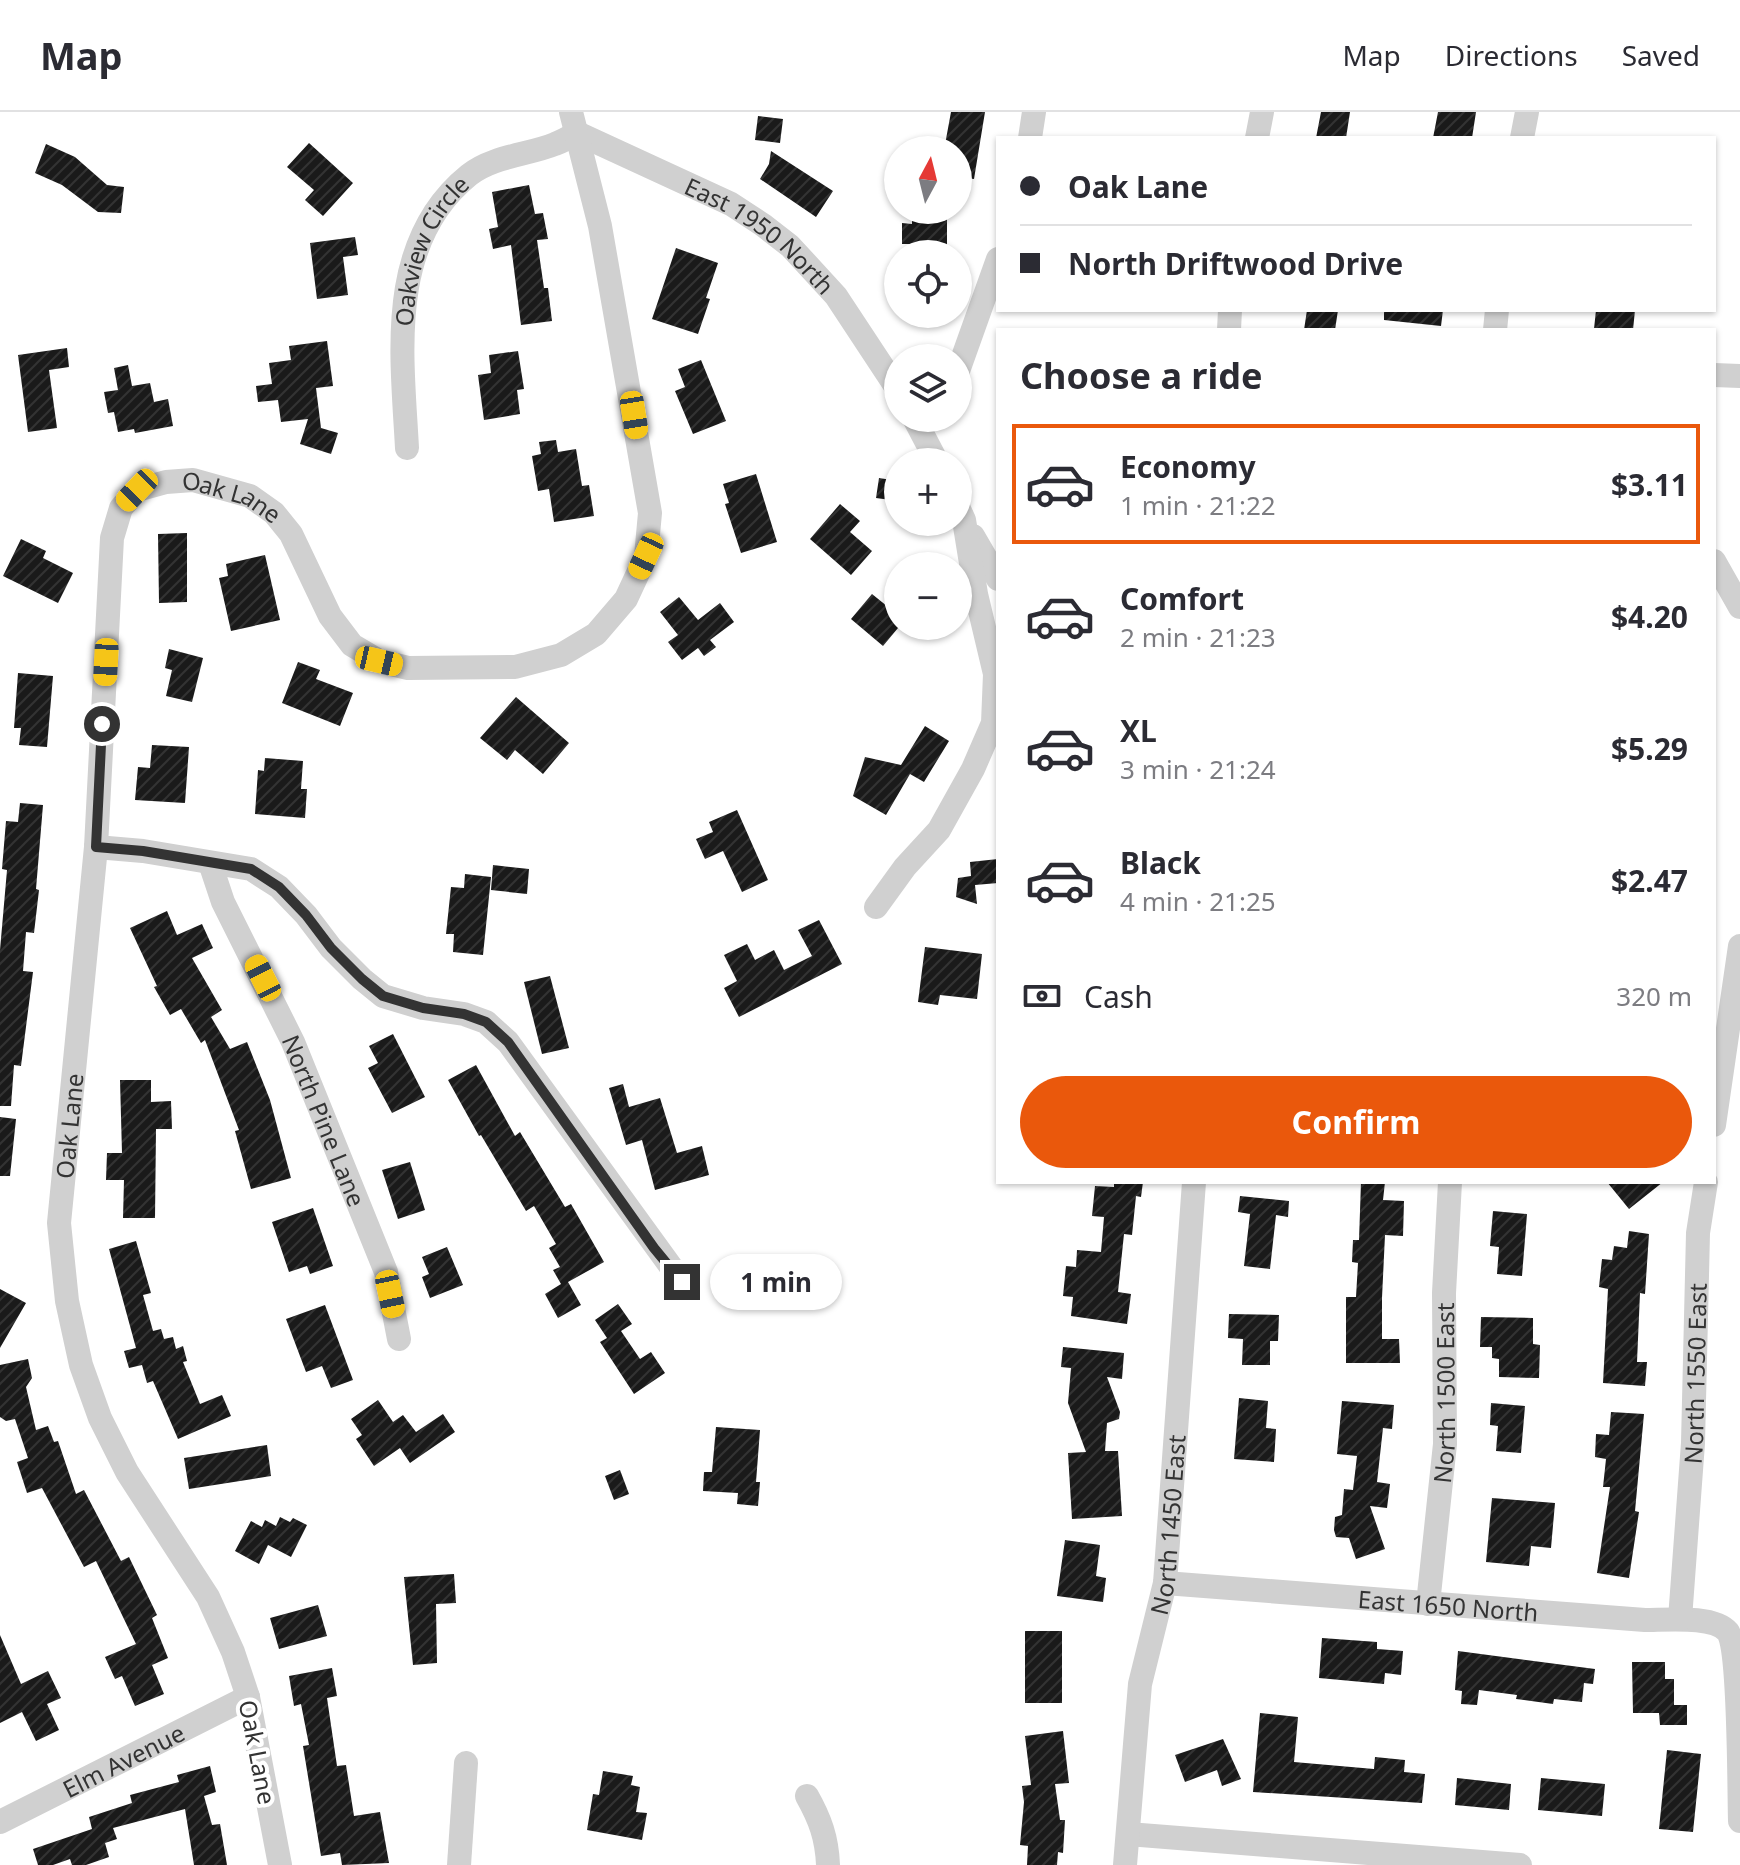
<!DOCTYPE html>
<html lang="en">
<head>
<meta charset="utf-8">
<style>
  body { margin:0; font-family:"Noto Sans",sans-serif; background:#f7f7f7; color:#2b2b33; height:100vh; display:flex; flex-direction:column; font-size:30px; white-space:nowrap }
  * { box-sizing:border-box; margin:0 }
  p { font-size:26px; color:#7c7c81 }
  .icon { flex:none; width:44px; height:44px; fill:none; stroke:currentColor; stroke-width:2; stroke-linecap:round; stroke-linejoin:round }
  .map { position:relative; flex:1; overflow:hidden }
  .panel { position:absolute; left:996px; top:216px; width:720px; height:856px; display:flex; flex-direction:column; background:#fff; border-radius:0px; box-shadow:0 2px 6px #0004 }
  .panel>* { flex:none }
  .banner { position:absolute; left:996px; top:24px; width:720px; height:176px; border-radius:0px; box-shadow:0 2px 6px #0004; display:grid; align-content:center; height:176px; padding:0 24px; background:#fff }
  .needle { width:52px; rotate:7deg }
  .tools { position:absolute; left:884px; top:24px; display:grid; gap:16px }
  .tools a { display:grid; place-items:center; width:88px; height:88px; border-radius:50%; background:#fff; box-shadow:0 2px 6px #0004; font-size:40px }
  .end { position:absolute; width:36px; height:36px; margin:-18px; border:10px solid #333; background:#fff; box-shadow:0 0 0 4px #fff }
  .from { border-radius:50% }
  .bubble { position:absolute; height:56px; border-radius:28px; background:#fff; box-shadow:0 2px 6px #0004; font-size:26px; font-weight:700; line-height:56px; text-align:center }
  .car { position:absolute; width:24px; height:48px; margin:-24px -12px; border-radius:10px; box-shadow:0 0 6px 2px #0007; background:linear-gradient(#f5c518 24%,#345 0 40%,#f5c518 0 76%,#345 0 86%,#f5c518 0) }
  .banner b { display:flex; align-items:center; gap:28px; height:76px; font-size:30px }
  .banner b+b { border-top:2px solid #e1e1e2 }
  .banner i { width:20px; height:20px; background:#2b2b33 }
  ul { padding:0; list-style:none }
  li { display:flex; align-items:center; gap:24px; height:120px; margin:0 16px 12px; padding:0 8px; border:4px solid transparent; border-radius:0px }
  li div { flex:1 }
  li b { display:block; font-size:30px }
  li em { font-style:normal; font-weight:700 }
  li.selected { border-color:#ea580c }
  li>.icon { width:72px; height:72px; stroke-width:1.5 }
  h2 { padding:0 24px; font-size:36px; line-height:96px }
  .pay { display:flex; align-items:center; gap:20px; height:88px; padding:0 24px; font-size:30px }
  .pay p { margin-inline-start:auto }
  .button { display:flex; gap:16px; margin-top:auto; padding:16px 24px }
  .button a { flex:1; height:92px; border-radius:48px; background:#ea580c; color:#fff; font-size:32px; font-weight:700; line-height:92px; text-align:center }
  header { display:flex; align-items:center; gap:48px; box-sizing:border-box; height:112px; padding:0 40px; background:#fff; border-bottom:2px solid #e1e1e2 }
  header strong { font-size:38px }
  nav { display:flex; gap:44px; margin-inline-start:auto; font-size:28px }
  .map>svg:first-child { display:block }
</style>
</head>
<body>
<header>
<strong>Map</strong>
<nav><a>Map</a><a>Directions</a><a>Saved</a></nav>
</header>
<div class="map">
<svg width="1740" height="1753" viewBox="0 0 1740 1753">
  <defs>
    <pattern id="building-hatch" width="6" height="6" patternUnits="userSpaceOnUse" patternTransform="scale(2)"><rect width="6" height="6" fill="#1a1a1a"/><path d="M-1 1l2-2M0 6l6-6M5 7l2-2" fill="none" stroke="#333"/></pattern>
  </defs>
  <rect width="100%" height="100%" fill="#fff"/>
  <path fill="url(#building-hatch)" d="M951,0H985L974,67L958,65V38H944Z
    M1321,0H1350L1346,26H1316Z
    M1438,0H1476L1472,26H1433Z
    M758,4L783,7L780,31L755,28Z
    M309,31L353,71L323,104L305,88L314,78L287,55Z
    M46,32L75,45L107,73L124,75L121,101L98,100L62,73L35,61Z
    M771,39L833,79L816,105L760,67L769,52Z
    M529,73L535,102L543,101L548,127L537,128L544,176H548L552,209L521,213L511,133L493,137L489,117L498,115L492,80Z
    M912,98H947V142H916V132H902V111L912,112Z
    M355,125L358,143L343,145L348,183L317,187L310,131Z
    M676,136L718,151L706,186L710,187L698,222L652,207Z
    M1307,198H1338L1335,218H1304Z
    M1384,198H1443L1441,214L1384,208Z
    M1596,198H1635L1633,218L1594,217Z
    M327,229L333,274L316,276L321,316L338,321L331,342L300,332L308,307L281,310L278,288L258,290L256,274L272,272L269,251L291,248L289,234Z
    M67,236L69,255L49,258L57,316L28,320L18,243Z
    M518,239L524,277L517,278L520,302L484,308L478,263L491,261L489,243Z
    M701,248L726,309L693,322L675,279L685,275L678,257Z
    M128,253L132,274L150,271L154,290L168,287L173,314L135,321L134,317L118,320L114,300L108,301L104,280L118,278L114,256Z
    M556,328L558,340L576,337L582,374L589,373L594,404L554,410L549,377L538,379L532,344L541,342L539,330Z
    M756,362L777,430L741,441L725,392L729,391L723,372Z
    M879,366L898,369V389L876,386Z
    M840,392L860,409L850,420L872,439L851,463L810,427Z
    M187,421V490L159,491L158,422Z
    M21,427L46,439L43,446L73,461L58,491L3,464Z
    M265,443L280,508L231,519L219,466L228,464L226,452Z
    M872,482L898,503V516L883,534L851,507Z
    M679,485L698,508L720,491L734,510L710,528L716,535L704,544L698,536L682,548L668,530L678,523L660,500Z
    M169,537L203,546L192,590L166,584L172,558L165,556Z
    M298,550L320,558L316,567L353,581L340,614L282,591Z
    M18,561L53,564L47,635L19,633L21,616H14Z
    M516,585L569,631L543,662L515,638L507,648L480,626Z
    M925,614L949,629L924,670L910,662L886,703L853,684L865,645L901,653Z
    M152,633L189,635L185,691L135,688L138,655L150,656Z
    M265,646L303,649L301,677H307L305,706L255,702L258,658L264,659Z
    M20,691L43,693L36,777L39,778L34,821L26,820L23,859L33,860L21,954L14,953L11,994H0V838L7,758L2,757L6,709L18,710Z
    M737,698L768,768L742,780L723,739L705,747L696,727L713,720L709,710Z
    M998,747V771L975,773L977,792L956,785L958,766L971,764L970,750Z
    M493,753L529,757L527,782L491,778Z
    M465,762L491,765L483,843L453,840L454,822H446L451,775L464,776Z
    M167,799L177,823L202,812L213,836L192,846L222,898L211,905L230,937L247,930L270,988L291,1066L251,1077L235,1019L239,1018L205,928L201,931L181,897L170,903L154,875L157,874L130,816Z
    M819,808L842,852L739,905L724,876L737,869L724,843L747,832L755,848L774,838L784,858L812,844L798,818Z
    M925,835L982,842L977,887L940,883L938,893L918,890Z
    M550,864L569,936L542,942L524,870Z
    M393,922L425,985L392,1001L368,956L378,951L369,934Z
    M476,953L515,1024L520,1020L565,1095L571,1092L604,1150L568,1170L581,1193L558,1206L545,1182L561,1172L553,1158L560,1155L549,1136L556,1132L534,1094L526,1099L481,1023L479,1024L448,968Z
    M120,968H151V990L171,989L172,1017H156L155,1106H123L124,1068H106L107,1041H122Z
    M623,972L629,995L660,986L677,1041L702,1034L709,1063L655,1078L642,1028L626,1033L609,976Z
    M0,1005L16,1007L10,1064H0Z
    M410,1050L425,1098L398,1107L382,1058Z
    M1114,1070H1143L1141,1085L1136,1084L1132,1123L1124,1122L1118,1180L1131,1182L1127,1212L1071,1204L1073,1185L1063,1184L1066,1154L1076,1155L1077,1138L1101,1140L1104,1105L1092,1104L1095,1074L1114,1075Z
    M1361,1070H1385L1383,1088L1404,1089L1403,1124L1385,1123L1382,1186V1227H1399L1400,1251H1346V1185H1356L1358,1151L1352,1150L1353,1128H1359Z
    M1607,1070H1663L1629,1097Z
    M1240,1084L1289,1089L1288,1105L1276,1103L1270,1157L1244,1154L1250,1102L1238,1100Z
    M313,1096L333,1154L310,1162L307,1154L289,1160L272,1110Z
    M1493,1099L1527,1102L1522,1164L1497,1162L1499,1135L1490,1134Z
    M1629,1119L1649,1122L1645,1182L1640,1181L1637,1250H1647L1645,1274L1603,1271L1608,1177L1599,1175L1602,1147L1612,1148L1614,1134L1627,1136Z
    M136,1129L151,1181L143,1183L153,1219L161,1217L164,1227L173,1225L176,1237L183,1234L187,1249L183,1250L200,1292L222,1283L231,1304L178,1327L153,1269L147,1271L142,1253L129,1256L124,1239L136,1236L109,1137Z
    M447,1135L463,1173L430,1186L422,1165L429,1162L422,1145Z
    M0,1177L26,1191L0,1236Z
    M618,1192L632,1212L621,1219L640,1247L651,1240L665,1261L634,1282L600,1230L607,1226L595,1208Z
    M325,1193L353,1268L331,1276L322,1254L306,1260L286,1207Z
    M1229,1202L1279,1203L1278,1229H1270V1253H1242L1243,1227L1228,1226Z
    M1481,1205L1533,1206V1232L1540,1233L1539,1266L1499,1265V1247L1492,1246V1235H1480Z
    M1063,1235L1124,1241L1122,1267L1107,1265L1120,1300L1119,1307L1107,1311L1105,1339H1118L1122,1404L1072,1407L1068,1341L1086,1340L1068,1291L1071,1256L1061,1255Z
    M28,1247L32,1266L26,1275L36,1318L48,1314L54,1330L58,1329L76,1382L84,1378L121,1449L129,1445L157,1503L152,1506L168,1546L152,1553L164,1582L135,1594L122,1564L115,1567L105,1545L136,1532L96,1449L84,1455L42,1376L27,1381L17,1350L28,1346L15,1307L6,1309L0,1305V1253Z
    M1239,1286L1268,1289L1266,1316L1276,1317L1274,1350L1234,1347Z
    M378,1288L393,1310L403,1303L416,1320L443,1302L455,1320L410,1351L400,1336L374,1354L356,1327L362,1323L351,1307Z
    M1342,1289L1394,1293L1392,1317L1383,1316L1377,1370L1390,1372L1387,1396L1370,1394L1385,1437L1356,1447L1349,1426L1336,1425L1334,1418L1335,1405L1342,1403L1344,1377L1353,1378L1357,1344L1337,1342Z
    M1491,1291L1525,1294L1521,1341L1496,1339L1498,1314L1490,1313Z
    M1611,1300L1644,1302L1635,1399L1639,1400L1629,1466L1597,1461L1610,1375H1603L1606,1347L1595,1345L1596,1322L1609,1323Z
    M716,1315L760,1318L756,1370H760L758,1394L737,1392L738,1381L703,1379L704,1360H712Z
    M267,1333L271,1364L189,1377L184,1346Z
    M620,1358L629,1382L614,1388L605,1364Z
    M1492,1386L1555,1391L1551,1436L1531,1434L1529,1454L1486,1450Z
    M280,1405L290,1410L293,1406L307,1413L291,1445L268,1433L259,1452L235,1439L251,1409L262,1415L265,1408L276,1414Z
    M1065,1428L1100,1433L1096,1464L1106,1466L1103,1490L1057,1484Z
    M454,1462L456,1491L436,1492L437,1551L413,1553L404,1465Z
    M318,1493L327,1524L279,1537L270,1506Z
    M1025,1519H1062V1591H1025Z
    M0,1523L21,1572L48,1559L61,1586L47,1592L59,1618L36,1629L22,1600L0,1611Z
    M1322,1526L1377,1530V1537L1403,1539L1401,1563L1385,1561L1384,1572L1319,1566Z
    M1458,1539L1595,1557L1593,1572L1584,1571L1582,1590L1554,1587L1553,1592L1516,1587L1517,1583L1479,1578L1477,1593L1461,1592L1462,1579L1455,1578Z
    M1632,1550H1665V1567H1674V1593H1687V1613H1660L1659,1601H1633Z
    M332,1556L337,1584L327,1586L337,1654L346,1653L354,1704L380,1700L389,1751L342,1753L340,1741L321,1744L303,1634L309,1633L301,1592L294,1594L289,1564Z
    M1260,1601L1298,1605L1294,1650L1374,1657L1375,1645L1405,1648L1404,1660L1425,1662L1422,1691L1253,1680Z
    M1063,1619L1069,1671L1055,1672L1060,1708H1065L1063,1741L1058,1740L1057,1753H1027L1028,1734L1020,1733L1024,1690L1022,1674L1031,1673L1025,1624Z
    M1223,1627L1241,1667L1222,1674L1217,1658L1185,1670L1175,1643Z
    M1667,1638L1701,1642L1693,1720L1659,1717Z
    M210,1654L216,1680L204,1684L212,1713L220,1712L227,1753H194L185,1697L113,1716L117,1727L105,1731L109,1745L86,1753H72L70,1747L53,1753H38L33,1737L92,1717L89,1705L132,1691L130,1683L179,1670L177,1663Z
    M603,1659L633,1664L631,1673L640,1675L636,1700L647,1701L642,1728L587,1718L593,1682L599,1683Z
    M1457,1666L1511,1672L1509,1698L1455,1693Z
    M1541,1666L1605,1672L1602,1704L1538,1698Z"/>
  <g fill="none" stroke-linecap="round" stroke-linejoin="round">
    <g stroke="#d0d0d0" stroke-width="24">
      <path d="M1030,26L1034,0"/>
      <path d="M1257,26L1262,0"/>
      <path d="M1522,26L1527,0"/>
      <path d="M1229,218L1230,198"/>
      <path d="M1495,218L1497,198"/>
      <path d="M958,259L998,147"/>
      <path d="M1714,263L1740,264"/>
      <path d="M914,306L937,350"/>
      <path id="s1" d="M407,336C402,242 386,130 469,63C493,44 528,43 555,32C563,29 570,25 577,21L731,92L763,113L790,134L836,184L898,278"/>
      <path d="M973,424L998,467"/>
      <path d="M1714,449L1740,495"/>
      <path d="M96,735L143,739L251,757L279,775L306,803L331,836L362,867L383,884L423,896L464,902L486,910L508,930L682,1170"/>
      <path id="s2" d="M210,751L223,790L293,930L386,1160L399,1227"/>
      <path d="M876,795L905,755L939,718L973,657L993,611L995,562L976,482L964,408L958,395"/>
      <path d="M1714,1013L1740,834"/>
      <path id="s3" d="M1165,1471L1645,1508C1666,1508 1714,1503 1728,1520C1740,1540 1739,1677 1740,1709"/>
      <path id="s4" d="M1428,1492L1445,1332L1444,1181L1450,1070"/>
      <path id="s5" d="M1680,1507L1693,1331L1698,1121L1706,1070"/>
      <path d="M807,1684C820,1707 827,1726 828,1753"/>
      <path id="s6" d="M0,1710L248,1585"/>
      <path d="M1128,1722L1520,1753"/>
      <path id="s7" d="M280,1753L248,1585L233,1540L208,1485L127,1360L100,1306L81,1253L67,1189L59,1111L96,735L112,426L121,396L137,378L166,370L193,368L250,384L274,401L291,422L330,504L352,533L379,549L408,556L515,555L561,543L596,522L626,487L646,444L650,401L600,114L571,0"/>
      <path d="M459,1753L466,1651"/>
      <path id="s8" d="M1125,1753L1140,1572L1165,1471L1194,1070"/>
    </g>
  </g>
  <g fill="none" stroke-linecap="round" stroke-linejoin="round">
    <path stroke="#333" stroke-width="10" d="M102,612L96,735L143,739L251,757L279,775L306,803L331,836L362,867L383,884L423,896L464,902L486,910L508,930L654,1136L682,1170"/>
  </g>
  <g text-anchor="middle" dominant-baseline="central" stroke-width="8" stroke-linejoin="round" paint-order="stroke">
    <g font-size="24" fill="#333" stroke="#fff">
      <text stroke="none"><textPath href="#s1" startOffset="620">East 1950 North</textPath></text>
      <text stroke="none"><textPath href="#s1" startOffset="204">Oakview Circle</textPath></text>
      <text stroke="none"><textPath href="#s7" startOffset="1530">Oak Lane</textPath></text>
      <text stroke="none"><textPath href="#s2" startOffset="282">North Pine Lane</textPath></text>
      <text stroke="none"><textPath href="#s7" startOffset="786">Oak Lane</textPath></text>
      <text stroke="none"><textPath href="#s5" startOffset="246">North 1550 East</textPath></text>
      <text stroke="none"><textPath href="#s4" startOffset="212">North 1500 East</textPath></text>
      <text stroke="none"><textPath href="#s8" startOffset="344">North 1450 East</textPath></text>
      <text stroke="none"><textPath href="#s3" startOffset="284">East 1650 North</textPath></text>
      <text transform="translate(258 1640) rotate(79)">Oak Lane</text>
      <text stroke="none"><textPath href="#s6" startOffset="138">Elm Avenue</textPath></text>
    </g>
  </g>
</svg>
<div class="tools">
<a><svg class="needle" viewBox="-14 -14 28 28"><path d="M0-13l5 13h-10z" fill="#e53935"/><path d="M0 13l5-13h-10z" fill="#7c7c81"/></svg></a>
<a><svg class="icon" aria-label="locate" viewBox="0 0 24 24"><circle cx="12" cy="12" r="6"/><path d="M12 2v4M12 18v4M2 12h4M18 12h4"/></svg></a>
<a><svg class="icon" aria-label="layers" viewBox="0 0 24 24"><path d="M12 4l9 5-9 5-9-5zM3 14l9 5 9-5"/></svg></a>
<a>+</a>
<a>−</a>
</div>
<i class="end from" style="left:102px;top:612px"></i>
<i class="end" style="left:682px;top:1170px"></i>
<div class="bubble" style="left:710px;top:1142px;width:132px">1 min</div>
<i class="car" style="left:634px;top:303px;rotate:171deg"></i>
<i class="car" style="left:137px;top:378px;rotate:224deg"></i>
<i class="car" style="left:646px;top:444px;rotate:205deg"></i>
<i class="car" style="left:379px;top:549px;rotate:103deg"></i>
<i class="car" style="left:106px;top:550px;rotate:183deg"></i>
<i class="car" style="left:263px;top:866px;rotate:333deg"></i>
<i class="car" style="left:390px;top:1182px;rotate:168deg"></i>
<div class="banner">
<b><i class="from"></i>Oak Lane</b>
<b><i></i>North Driftwood Drive</b>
</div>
<section class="panel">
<h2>Choose a ride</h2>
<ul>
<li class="selected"><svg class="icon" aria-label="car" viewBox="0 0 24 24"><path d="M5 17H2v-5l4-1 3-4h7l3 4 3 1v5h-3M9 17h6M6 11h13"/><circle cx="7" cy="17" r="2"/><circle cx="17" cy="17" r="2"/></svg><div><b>Economy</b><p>1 min · 21:22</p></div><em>$3.11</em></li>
<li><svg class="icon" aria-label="car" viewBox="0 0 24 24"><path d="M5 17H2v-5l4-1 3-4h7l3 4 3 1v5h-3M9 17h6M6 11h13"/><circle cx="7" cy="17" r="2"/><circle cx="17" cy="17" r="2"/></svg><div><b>Comfort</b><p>2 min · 21:23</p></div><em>$4.20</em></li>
<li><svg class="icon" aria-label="car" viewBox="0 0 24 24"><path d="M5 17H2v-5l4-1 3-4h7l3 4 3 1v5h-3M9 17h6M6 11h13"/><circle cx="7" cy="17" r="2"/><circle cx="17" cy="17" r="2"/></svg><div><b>XL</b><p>3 min · 21:24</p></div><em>$5.29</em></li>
<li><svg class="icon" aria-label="car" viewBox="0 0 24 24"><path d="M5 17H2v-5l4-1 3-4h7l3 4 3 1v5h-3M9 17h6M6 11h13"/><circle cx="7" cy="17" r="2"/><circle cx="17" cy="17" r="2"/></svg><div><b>Black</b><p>4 min · 21:25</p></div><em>$2.47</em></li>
</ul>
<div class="pay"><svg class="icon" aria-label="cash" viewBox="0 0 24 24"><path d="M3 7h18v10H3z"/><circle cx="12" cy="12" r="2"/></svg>Cash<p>320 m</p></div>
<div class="button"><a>Confirm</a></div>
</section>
</div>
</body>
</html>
